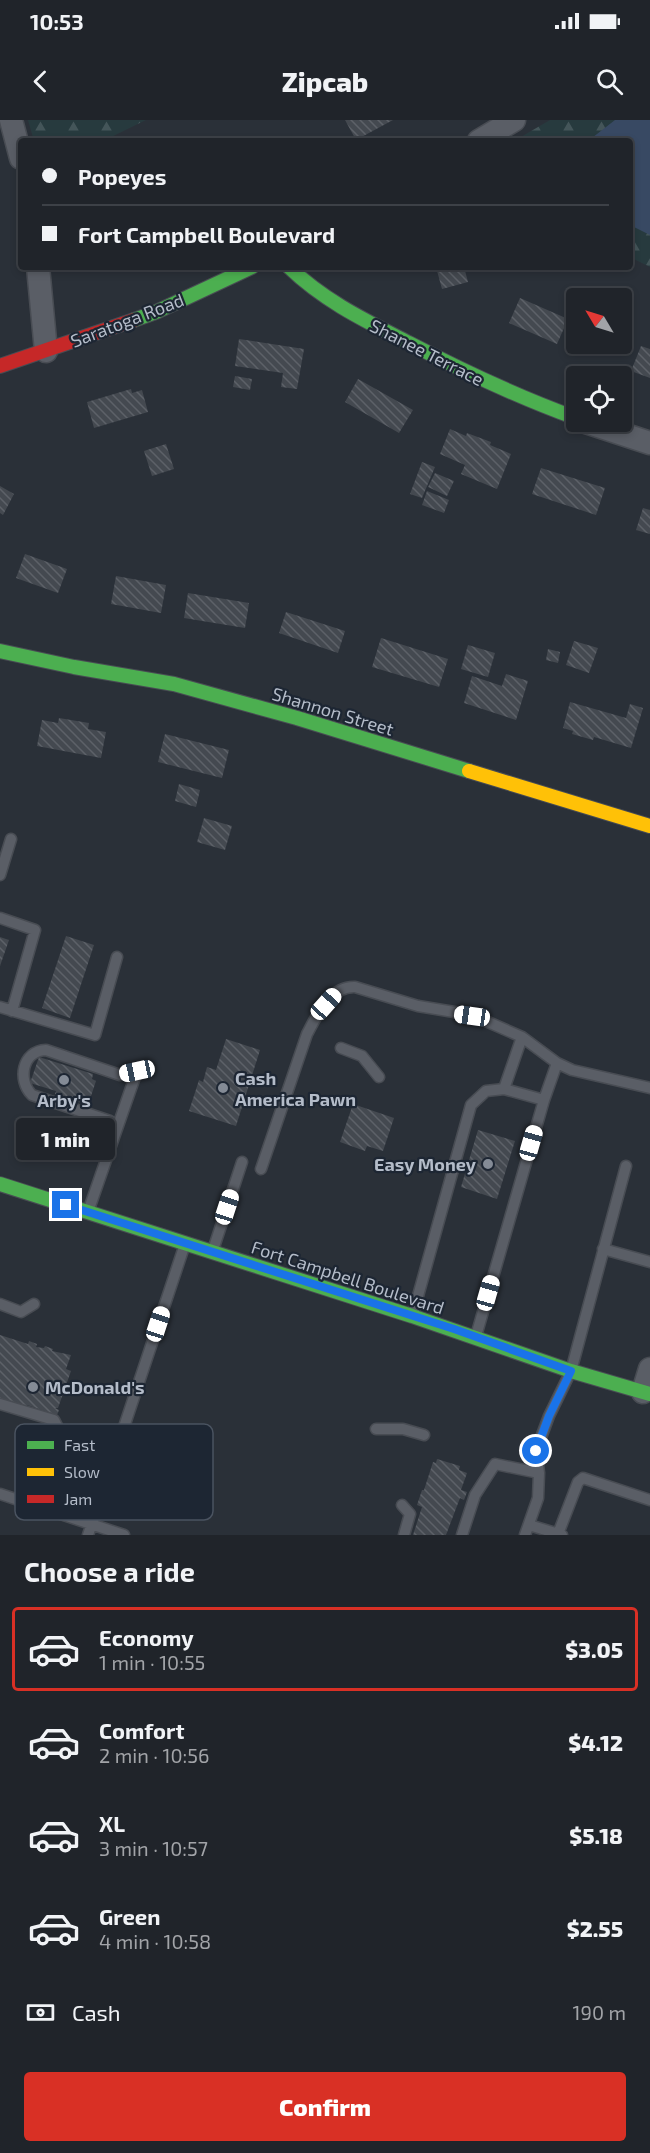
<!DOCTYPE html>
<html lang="en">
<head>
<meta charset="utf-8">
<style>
  body { margin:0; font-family:"Exo 2",sans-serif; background:#282c32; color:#f1f3f6; height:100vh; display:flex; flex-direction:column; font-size:22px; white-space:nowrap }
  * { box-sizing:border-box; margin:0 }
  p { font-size:20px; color:#a2a4a8 }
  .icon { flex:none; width:33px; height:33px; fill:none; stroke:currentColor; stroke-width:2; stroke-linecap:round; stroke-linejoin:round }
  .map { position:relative; height:1415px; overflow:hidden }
  .side { display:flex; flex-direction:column; background:#20242a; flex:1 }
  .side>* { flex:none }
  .top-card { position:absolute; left:18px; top:18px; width:615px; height:132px; border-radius:6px; box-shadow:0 3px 9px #0003,0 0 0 2px #3d4147; display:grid; align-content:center; height:132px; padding:0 24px; background:#20242a }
  .needle { width:39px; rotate:308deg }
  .tools { position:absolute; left:566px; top:168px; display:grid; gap:12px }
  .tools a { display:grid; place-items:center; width:66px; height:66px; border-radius:6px; background:#20242a; box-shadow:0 3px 9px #0003,0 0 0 2px #3d4147; font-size:30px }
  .end { position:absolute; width:27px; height:27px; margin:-14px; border:8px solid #1a73e8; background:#fff; box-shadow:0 0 0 3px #fff }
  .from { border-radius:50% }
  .bubble { position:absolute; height:42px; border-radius:6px; background:#20242a; box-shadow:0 3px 9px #0003,0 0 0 2px #3d4147; font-size:20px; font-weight:800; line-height:42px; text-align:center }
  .car { position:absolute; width:18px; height:36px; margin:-18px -9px; border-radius:8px; box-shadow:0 0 4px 2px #0007; background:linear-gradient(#fff 24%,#345 0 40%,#fff 0 76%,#345 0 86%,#fff 0) }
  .top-card b { display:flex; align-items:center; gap:21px; height:57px; font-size:22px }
  .top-card b+b { border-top:2px solid #3d4147 }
  .top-card i { width:15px; height:15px; background:#f1f3f6 }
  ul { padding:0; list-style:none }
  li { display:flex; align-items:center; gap:18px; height:84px; margin:0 12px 9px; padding:0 12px; border:3px solid transparent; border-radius:6px }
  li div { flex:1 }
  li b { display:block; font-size:22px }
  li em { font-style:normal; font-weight:800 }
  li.active { border-color:#d93025 }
  li>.icon { width:54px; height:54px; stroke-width:1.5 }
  h2 { padding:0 24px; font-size:27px; line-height:72px }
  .pay { display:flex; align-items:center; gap:15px; height:66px; padding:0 24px; font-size:22px }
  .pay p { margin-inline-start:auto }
  .primary-button { display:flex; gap:12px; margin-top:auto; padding:12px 24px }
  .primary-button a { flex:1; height:69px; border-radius:6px; background:#d93025; color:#fff; font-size:24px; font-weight:800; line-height:69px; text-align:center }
  .status { display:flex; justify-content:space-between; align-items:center; height:42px; padding:0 30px; background:#20242a; direction:ltr }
  .status svg { height:16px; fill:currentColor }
  header { display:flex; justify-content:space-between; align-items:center; height:78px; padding:0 24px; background:#20242a; font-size:27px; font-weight:800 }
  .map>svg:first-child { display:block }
</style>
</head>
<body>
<div class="status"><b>10:53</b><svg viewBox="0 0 49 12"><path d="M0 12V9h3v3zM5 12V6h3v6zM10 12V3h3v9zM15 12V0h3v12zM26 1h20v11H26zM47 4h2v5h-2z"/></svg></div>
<header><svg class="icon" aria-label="back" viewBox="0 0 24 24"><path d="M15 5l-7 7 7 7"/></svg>Zipcab<svg class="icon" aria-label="search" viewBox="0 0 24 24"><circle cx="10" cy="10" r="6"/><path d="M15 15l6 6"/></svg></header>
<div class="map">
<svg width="650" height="1415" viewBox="0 0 650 1415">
  <defs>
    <pattern id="forest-firs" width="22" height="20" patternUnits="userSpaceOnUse" patternTransform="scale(1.5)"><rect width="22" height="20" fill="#273a3e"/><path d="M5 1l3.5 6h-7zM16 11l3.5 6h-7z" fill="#445559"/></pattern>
    <pattern id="building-back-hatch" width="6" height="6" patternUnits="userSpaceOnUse" patternTransform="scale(1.5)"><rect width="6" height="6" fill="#444950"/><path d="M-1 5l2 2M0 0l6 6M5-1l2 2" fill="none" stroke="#5d6168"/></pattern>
  </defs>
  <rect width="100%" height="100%" fill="#2a3038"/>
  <path fill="url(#forest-firs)" d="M28,0H146L103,21H34Z
    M550,0H650V147L630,137V21H514Z"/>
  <path fill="#384963" d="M615,0H650V115L630,105V21H588Z"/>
  <path fill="url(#building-back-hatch)" d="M345,0H393L356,20Z
    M436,147H464L468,162L442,169Z
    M520,178L568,199L557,224L509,203Z
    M239,219L304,229L297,269L281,267L283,253L235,246Z
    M641,226L650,229V258L631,251Z
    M235,256L252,259L250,270L233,267Z
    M358,259L413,290L399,313L345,282Z
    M131,269L132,273L142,270L148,292L94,308L87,282Z
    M450,309L466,316L467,313L491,322L490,325L511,334L497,369L461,354L465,345L440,334Z
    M166,324L174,349L152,356L144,331Z
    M422,342L435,347L422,378L410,374Z
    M541,348L605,368L596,395L532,374Z
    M435,353L454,361L447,376L428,367Z
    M0,366L14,374L3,395L0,393Z
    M427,371L449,380L444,393L422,385Z
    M643,388L650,390V414L636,410Z
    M25,434L67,449L58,473L16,458Z
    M116,456L166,465L161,493L111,484Z
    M188,473L249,483L245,508L184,498Z
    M286,492L345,511L338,533L279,513Z
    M381,518L448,539L439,567L372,547Z
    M574,521L598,528L589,553L566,545Z
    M468,525L495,533L488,557L461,549Z
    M548,529L560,532L558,543L546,540Z
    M506,554L528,561L516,600L464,583L472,556L502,566Z
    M570,582L626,598L630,584L643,588L631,628L594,617L593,620L572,614L573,611L563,608Z
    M59,598L89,603L88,609L106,612L101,638L37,626L42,600L58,603Z
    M165,614L229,630L222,658L158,642Z
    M179,664L200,670L196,687L175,681Z
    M204,698L232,706L225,730L197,722Z
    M66,816L94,825L70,898L42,888Z
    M0,817L9,820L0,846Z
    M226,919L260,930L236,1006L189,991L199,960L203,962L207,947L216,950Z
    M39,937L93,954L92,959L96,961L88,985L55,974L56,971L30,963Z
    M353,984L394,998L383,1031L367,1026L365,1031L340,1022Z
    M478,1010L515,1021L497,1079L461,1067Z
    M0,1215L28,1224L29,1221L37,1224L36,1227L44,1228L45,1226L53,1229L52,1231L71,1235L66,1249L71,1251L58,1288H55L59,1290L57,1295L27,1285L25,1291L0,1282Z
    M437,1339L460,1346L459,1350L467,1353L461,1370L467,1372L464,1380L460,1378L446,1415H413L422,1387L417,1385L422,1370H424L433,1342L436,1343Z"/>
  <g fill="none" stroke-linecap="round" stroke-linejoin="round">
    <g stroke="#484c53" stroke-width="13">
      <path id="lane" d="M0,755L11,719
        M0,798L35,810L12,891
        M0,887L95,915L117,837
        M341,928L362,936L379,957
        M504,969L522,917
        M114,1017L110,1001L32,975C17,960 22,931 46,930L120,955L137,951
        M261,1049L307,914C317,895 330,866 355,867L418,886L472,895L522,917L557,943L572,950L650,968
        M89,1089L137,951
        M214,1127L242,1042
        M603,1129L650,1142
        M0,1184L21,1192L34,1184
        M413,1194L471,985L486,971L504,969L544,980
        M476,1216L544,980L557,943
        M0,1284L54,1300L62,1316
        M376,1309H403L424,1315
        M0,1374L124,1415
        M402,1385L410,1394L404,1415
        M529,1405L562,1415
        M558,1414L578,1362L583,1358L650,1380
        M88,1415L184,1127
        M462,1415L475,1375L495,1344L539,1353
        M525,1415L538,1378L539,1353L536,1331L549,1296L571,1251L626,1046"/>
    </g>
    <g stroke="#484c53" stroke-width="25">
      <path id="street" d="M11,0L21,38
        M479,21L514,0
        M38,147L46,231
        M586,302L650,323
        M643,1272L650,1249"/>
    </g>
    <g stroke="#484c53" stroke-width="16">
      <path id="fast" d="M289,147C324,181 366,201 409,223C463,251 518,277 576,298
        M134,200L156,192L252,147
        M0,531L74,547L174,564L297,598L469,651
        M0,1064L412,1196L571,1251L650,1274"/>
    </g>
    <g stroke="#484c53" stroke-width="16">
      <path id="slow" d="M469,651L650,706"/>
    </g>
    <g stroke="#484c53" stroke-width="16">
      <path id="jam" d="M0,246L134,200"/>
    </g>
    <use href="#lane" stroke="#5a5e66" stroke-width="10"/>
    <use href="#street" stroke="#5a5e66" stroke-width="22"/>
    <use href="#fast" stroke="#4caf50" stroke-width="14"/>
    <use href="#slow" stroke="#ffc107" stroke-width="14"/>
    <use href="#jam" stroke="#c62828" stroke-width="14"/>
  </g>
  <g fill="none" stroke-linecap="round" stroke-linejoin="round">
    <path stroke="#1a73e8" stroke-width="8" d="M66,1085L454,1209L571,1251L549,1296L536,1331"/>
  </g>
  <g fill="#848b96" stroke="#1d2633" stroke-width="2">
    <circle cx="64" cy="960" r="6"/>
    <circle cx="223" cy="968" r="6"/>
    <circle cx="488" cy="1044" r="6"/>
    <circle cx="33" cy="1267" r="6"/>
  </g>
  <g text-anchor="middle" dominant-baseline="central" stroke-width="4.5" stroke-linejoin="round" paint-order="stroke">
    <g font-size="18" fill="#b4bcc9" stroke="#1d2633">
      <text transform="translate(127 200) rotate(-21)">Saratoga Road</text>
      <text transform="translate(427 232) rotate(27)">Shanee Terrace</text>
      <text transform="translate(333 591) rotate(17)">Shannon Street</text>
      <text transform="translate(348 1157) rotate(18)">Fort Campbell Boulevard</text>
    </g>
    <g font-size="18" font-weight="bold" fill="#b4bcc9" stroke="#1d2633" text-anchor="start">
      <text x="235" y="958">Cash<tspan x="235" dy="21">America Pawn</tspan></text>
      <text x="64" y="980" text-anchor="middle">Arby's</text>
      <text x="476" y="1044" text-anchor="end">Easy Money</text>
      <text x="45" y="1267">McDonald's</text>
    </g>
  </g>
  <rect x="15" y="1304" width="198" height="96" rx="9" fill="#1d2633" stroke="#4a5360" stroke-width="1.5"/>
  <rect x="27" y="1321" width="27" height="8" fill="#4caf50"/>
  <rect x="27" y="1348" width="27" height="8" fill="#ffc107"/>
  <rect x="27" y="1375" width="27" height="8" fill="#c62828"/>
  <g font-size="16" fill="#b4bcc9">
    <text x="64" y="1331">Fast</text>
    <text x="64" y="1358">Slow</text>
    <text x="64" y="1385">Jam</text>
  </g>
</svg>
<div class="tools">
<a><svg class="needle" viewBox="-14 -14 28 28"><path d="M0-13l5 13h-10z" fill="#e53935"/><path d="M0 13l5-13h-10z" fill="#a2a4a8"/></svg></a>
<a><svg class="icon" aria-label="locate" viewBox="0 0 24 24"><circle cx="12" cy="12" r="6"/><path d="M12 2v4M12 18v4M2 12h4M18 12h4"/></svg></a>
</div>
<i class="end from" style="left:536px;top:1331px"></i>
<i class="end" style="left:66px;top:1085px"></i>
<div class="bubble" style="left:16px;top:998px;width:99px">1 min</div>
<i class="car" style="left:326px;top:884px;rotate:42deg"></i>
<i class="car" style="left:472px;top:896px;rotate:278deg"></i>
<i class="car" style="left:137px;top:951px;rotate:258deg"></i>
<i class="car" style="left:531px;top:1023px;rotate:16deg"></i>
<i class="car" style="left:227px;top:1087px;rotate:18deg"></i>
<i class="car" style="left:488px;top:1173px;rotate:16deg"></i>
<i class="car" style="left:158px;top:1204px;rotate:18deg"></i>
<div class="top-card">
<b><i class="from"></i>Popeyes</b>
<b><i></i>Fort Campbell Boulevard</b>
</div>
</div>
<section class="side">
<h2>Choose a ride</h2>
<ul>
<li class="active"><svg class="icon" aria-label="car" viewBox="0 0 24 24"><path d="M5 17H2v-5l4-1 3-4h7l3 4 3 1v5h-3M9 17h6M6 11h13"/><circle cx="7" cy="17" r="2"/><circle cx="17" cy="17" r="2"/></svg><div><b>Economy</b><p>1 min · 10:55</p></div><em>$3.05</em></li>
<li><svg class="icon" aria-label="car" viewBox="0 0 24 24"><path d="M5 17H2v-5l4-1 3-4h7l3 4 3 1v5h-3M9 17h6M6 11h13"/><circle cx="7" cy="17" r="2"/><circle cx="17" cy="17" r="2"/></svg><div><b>Comfort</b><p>2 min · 10:56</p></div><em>$4.12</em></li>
<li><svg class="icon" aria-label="car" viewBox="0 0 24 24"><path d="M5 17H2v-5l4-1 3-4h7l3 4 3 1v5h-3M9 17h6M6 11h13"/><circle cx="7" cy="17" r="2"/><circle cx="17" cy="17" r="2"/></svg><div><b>XL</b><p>3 min · 10:57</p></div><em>$5.18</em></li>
<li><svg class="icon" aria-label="car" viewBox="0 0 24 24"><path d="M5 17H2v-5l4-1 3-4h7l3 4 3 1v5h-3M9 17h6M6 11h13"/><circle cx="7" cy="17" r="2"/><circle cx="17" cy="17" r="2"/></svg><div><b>Green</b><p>4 min · 10:58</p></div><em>$2.55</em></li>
</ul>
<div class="pay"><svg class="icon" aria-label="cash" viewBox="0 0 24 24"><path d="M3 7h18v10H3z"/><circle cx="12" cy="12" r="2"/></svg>Cash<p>190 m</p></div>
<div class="primary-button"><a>Confirm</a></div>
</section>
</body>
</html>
